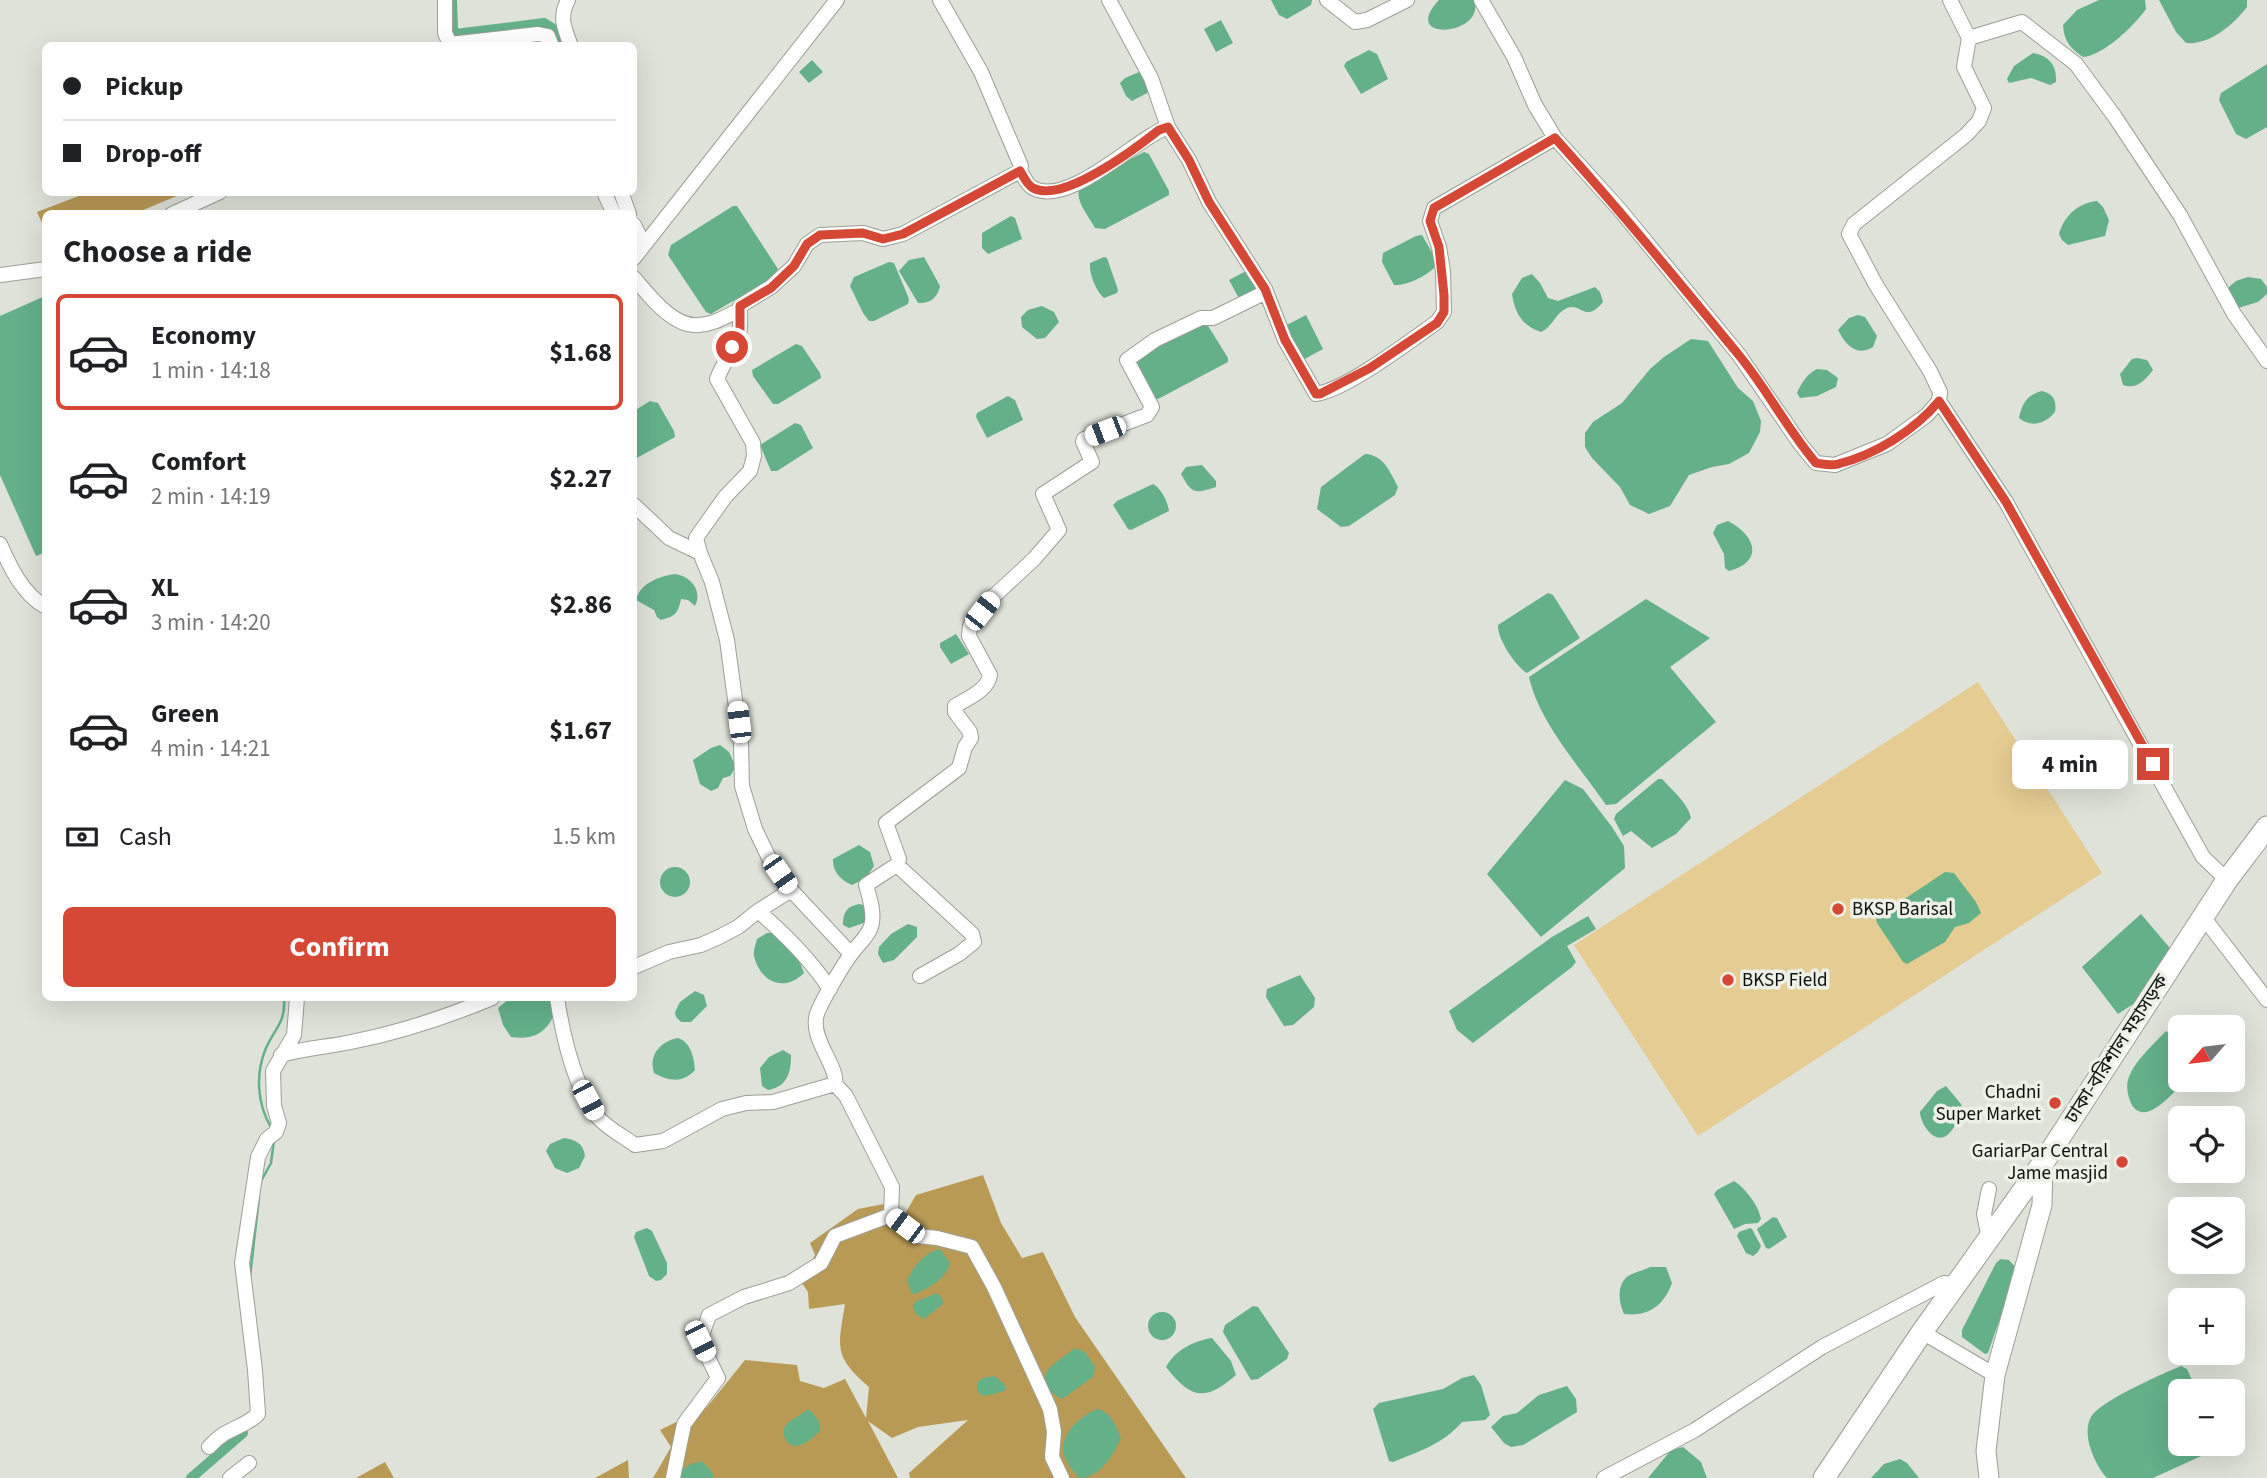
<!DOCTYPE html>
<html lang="en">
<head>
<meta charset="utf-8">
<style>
  body { margin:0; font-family:"Source Sans 3","Noto Sans Bengali",sans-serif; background:#f6f6f6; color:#202124; height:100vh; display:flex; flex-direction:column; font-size:26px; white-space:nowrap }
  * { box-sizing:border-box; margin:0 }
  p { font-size:23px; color:#757577 }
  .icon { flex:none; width:38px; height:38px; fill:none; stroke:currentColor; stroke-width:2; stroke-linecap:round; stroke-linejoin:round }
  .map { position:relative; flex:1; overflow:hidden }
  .details { position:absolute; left:42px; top:210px; width:595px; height:791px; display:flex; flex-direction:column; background:#fff; border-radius:10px; box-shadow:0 7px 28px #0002 }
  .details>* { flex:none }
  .banner { position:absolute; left:42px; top:42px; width:595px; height:154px; border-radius:10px; box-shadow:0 7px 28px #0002; display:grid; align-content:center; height:154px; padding:0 21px; background:#fff }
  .needle { width:46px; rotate:242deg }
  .buttons { position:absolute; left:2168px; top:1015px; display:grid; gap:14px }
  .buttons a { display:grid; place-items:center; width:77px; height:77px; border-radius:10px; background:#fff; box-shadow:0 7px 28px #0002; font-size:35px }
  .end { position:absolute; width:32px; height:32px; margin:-16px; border:9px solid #d54836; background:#fff; box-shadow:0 0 0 4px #fff }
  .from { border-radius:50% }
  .bubble { position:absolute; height:49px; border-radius:10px; background:#fff; box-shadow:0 7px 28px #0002; font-size:23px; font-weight:700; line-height:49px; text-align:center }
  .car { position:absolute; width:21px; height:42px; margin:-21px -10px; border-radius:9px; box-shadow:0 0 5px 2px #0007; background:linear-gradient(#fff 24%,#345 0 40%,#fff 0 76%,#345 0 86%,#fff 0) }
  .banner b { display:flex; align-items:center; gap:24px; height:66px; font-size:26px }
  .banner b+b { border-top:2px solid #e0e0e0 }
  .banner i { width:18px; height:18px; background:#202124 }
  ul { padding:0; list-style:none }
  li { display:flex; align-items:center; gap:21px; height:116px; margin:0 14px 10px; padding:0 7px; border:4px solid transparent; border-radius:10px }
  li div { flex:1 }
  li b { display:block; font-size:26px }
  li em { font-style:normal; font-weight:700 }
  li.active { border-color:#d54836 }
  li>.icon { width:63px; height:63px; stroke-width:1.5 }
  h2 { padding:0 21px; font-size:32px; line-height:84px }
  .pay { display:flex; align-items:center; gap:18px; height:77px; padding:0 21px; font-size:26px }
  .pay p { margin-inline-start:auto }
  .action { display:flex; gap:14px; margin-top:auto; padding:14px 21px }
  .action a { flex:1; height:80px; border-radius:10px; background:#d54836; color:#fff; font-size:28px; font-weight:700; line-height:80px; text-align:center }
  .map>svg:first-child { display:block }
</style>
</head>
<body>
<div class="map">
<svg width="2267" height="1478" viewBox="0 0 2267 1478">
  <rect width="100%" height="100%" fill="#dfe2d9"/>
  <path fill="#e5cc93" d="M1978,682L2102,873L1698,1136L1574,945Z"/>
  <path fill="#b99a55" d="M89,192H184V193L136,213L46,214L45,230L37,212Z
    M983,1175L1001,1223L1022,1258L1043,1252L1075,1317L1186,1478H910L909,1473L968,1420L918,1427L892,1438L868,1421L898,1478H653L671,1447L660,1430L707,1407L745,1360L797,1365L800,1381L824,1388L845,1379L866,1418L869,1387C833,1356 838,1347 845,1304L809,1309L808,1292L800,1280L815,1255L810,1243L858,1209L889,1203L903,1217L916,1195Z
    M628,1460L629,1478H595Z
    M385,1462L394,1478H356Z"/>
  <path fill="#63b089" d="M1271,0H1312L1311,5L1287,19L1279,15Z
    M1439,0H1474C1487,36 1398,43 1439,0Z
    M2099,0H2145L2146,9C2135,25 2103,56 2083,57C2070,48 2064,41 2063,25L2077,10Z
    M2159,0H2247V7C2233,25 2210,45 2186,43L2176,32Z
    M1221,20L1233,43L1216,52L1204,29Z
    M1369,50L1377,54L1388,79L1361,94L1344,66L1346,62Z
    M2033,53C2050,56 2057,66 2056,82L2050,85L2031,78L2009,83L2007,79L2014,66Z
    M812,60L823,72L809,83L799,72Z
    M2267,64V127L2246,139L2236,134L2219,100L2221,93Z
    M1139,72L1144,73L1149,92L1132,101L1126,96L1120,83L1125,78Z
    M1144,152L1149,154L1169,191V195L1105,229L1095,228C1089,216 1072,198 1081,185Z
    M2097,201L2103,207L2109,220L2105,236L2068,245L2062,240L2059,234C2064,216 2078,203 2097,201Z
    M733,206H737L778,269L772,278L711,314L706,312L668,255L671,245Z
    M1011,216L1015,218L1022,239L988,254L982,248V233Z
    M1422,235L1437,261V265C1428,275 1408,286 1394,285L1382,262L1383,253L1416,236Z
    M924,257L940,286C938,298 929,304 918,303L899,271L909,260Z
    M1104,257L1107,258L1118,290L1117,293L1104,298C1096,291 1089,274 1090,263Z
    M889,262L894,263L909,299L908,304L874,321H869L863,313L850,286L854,277Z
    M1248,270L1260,292L1241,302L1229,280Z
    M1532,274L1540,283L1548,298L1558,301L1595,287L1600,292L1603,302C1585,324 1581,302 1567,308C1555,313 1553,327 1541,332C1522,326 1515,313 1512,294L1522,278Z
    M2248,277L2261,279L2267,287V294L2258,302L2238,308L2229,296V287L2236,281Z
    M45,296L46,552L36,556L0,475V316Z
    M1042,306L1054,312L1059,322L1045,338L1037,339L1022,327L1021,317L1028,310Z
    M1306,315L1323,349L1301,361L1283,327Z
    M1858,315L1865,317L1877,336L1873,347C1856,357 1846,345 1838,330L1849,318Z
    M1205,321L1228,358V362L1158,399H1153L1132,359Z
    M1691,339L1708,341L1738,388L1753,401L1761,421L1760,432L1749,453L1729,464L1712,467L1689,475L1670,506L1649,514L1630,505L1620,487L1592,458L1585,447V433L1593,422L1622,403L1650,369L1664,357Z
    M796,344L802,346L820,373L821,378L778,404H773L753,376L752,370Z
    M2137,358L2147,360L2153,370C2145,380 2137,390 2123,385L2120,374L2132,359Z
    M1817,369L1827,370L1838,378L1836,387L1817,396L1800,398L1797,393C1802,382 1806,375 1817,369Z
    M2042,391C2053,394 2057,400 2055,412C2045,424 2031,428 2019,418C2022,403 2027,395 2042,391Z
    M1008,396L1015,400L1023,420L987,438L976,417L977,413Z
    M650,401L658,403L674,431L675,437L635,459H634V411Z
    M795,423L801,425L813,448L777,471H771L760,445Z
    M1365,454C1384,455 1390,472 1398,487L1395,495L1349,526L1341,527L1317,509L1321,487Z
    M1202,465L1216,481V487C1194,494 1192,494 1181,474L1186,467Z
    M1153,484C1161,488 1168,502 1169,511L1131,530L1128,529L1113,505L1117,501Z
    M1728,521C1755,535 1765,561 1729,571L1725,568L1724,554L1713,533L1717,525Z
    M675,574C690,576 703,590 695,606L688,600L681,599C678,614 675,616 661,620L657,617L654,610L636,600C640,583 660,576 675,574Z
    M1548,593L1553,595L1580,638L1527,673C1515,666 1497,638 1498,625Z
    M1646,599L1710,638L1670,667L1716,722L1616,804L1606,805C1580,767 1539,722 1529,677Z
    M956,634L969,654L951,664L940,647V643Z
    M720,745L729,752L736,767L730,776L723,778L718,788L711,791L700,784L693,760L711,748Z
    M1658,779H1662C1672,790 1688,803 1691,818L1676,834L1652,848L1631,831L1623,836L1614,819L1616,814Z
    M1565,780L1583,789L1612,827L1624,846L1625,868L1541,937L1487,874Z
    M859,845L870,852L874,866L866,878L852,885C841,881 832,871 833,859Z
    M660 882a15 15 0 1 1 30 0a15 15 0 1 1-30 0Z
    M1945,872L1954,873L1976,902L1981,913L1969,923L1955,927L1945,942L1907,964L1903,962L1877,923L1876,918Z
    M860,904L867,907V922L849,928L843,925C843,912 847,906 860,904Z
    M2141,914L2175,954L2139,1000L2118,1014L2082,967Z
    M1588,916L1596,929L1567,946L1576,962L1572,967L1473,1043L1457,1030L1449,1011L1552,937Z
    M908,924L917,927V937L894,960L883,963L878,954L879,947L891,934Z
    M767,933H774L798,958L804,973C784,993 760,982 754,956C753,950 756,944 757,939Z
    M1300,975L1315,998L1314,1007L1293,1025L1284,1026L1266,997L1267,989Z
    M695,991L704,995L707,1006L691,1022H681L676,1017L675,1012L680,1002Z
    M510,998H549L554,1015C545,1035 531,1040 511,1037L503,1025L498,1008Z
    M2166,1031L2180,1042V1080H2186C2175,1090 2143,1132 2130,1101C2128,1095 2126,1086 2128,1080C2134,1061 2153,1045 2166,1031Z
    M678,1038C691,1042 694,1058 695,1070C682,1084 669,1081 654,1073C648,1055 661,1041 678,1038Z
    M783,1050L791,1055C791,1073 787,1087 768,1090L762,1086L760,1068L769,1057Z
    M1946,1086L1961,1104L1963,1112C1958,1119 1953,1132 1946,1136C1933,1144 1920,1122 1920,1112L1937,1091Z
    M564,1138C576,1140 583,1143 585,1156L579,1168L567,1173L555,1168L546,1151L550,1144Z
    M1734,1181C1745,1188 1759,1206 1761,1219L1758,1223L1745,1224L1734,1229L1714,1194L1717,1190Z
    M1773,1217L1777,1218L1787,1237L1769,1249L1766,1248L1757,1229Z
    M647,1228L652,1231L667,1263V1274L661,1280L656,1281L649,1276L634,1237L636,1232Z
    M1750,1228L1752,1229L1761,1246L1758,1252L1753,1256L1746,1253L1737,1236L1739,1232Z
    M940,1249L950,1263C945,1280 930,1287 915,1294L911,1293L907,1280C914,1266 925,1252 940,1249Z
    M2001,1259L2009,1260L2017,1269L1988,1353L1985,1354L1962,1337V1330L1996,1263Z
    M1650,1267H1666L1672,1283C1664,1305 1649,1317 1624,1314C1619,1303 1616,1285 1628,1276C1634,1272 1643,1271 1650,1267Z
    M937,1293L942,1298L943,1304L924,1319L916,1314L913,1307L915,1302Z
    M1253,1306L1258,1307L1289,1353L1287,1359L1258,1379L1251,1380L1223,1332L1225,1325Z
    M1148 1326a14 14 0 1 1 28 0a14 14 0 1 1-28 0Z
    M1212,1338L1231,1361L1236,1375C1205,1402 1191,1399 1166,1367C1176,1349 1194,1341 1212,1338Z
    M1075,1348L1085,1352L1095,1367L1093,1377L1062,1399C1052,1394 1044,1387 1045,1375L1050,1367Z
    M2181,1366L2187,1369L2197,1391H2180V1444H2221V1447L2153,1478H2107C2095,1465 2081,1434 2091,1417C2100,1401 2162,1374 2181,1366Z
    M1474,1375L1481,1385L1490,1415L1485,1420L1462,1422C1443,1444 1420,1451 1393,1462L1389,1461L1373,1409L1379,1403L1443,1389L1462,1378Z
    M995,1376L1005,1385L1006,1390C1003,1392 985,1397 981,1395L977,1390V1383L983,1378Z
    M1567,1386L1576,1399L1577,1412L1523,1445L1511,1447L1504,1443L1491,1427L1503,1416L1517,1413L1539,1395Z
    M809,1409L819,1421L820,1431C814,1437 805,1445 796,1446C786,1447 780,1432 786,1425C788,1422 805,1412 809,1409Z
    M1098,1409C1112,1413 1116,1426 1121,1438C1113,1455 1100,1478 1079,1478C1073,1471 1066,1463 1064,1454C1060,1433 1081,1415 1098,1409Z
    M1683,1447L1701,1462L1707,1478H1648L1671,1450Z
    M1900,1459L1907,1463L1919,1478H1871L1884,1464Z
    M702,1461L712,1472L714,1478H676C680,1468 692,1463 702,1461Z"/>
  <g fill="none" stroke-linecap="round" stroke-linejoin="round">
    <path stroke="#63b089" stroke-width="2.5" d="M272,1129C257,1105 255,1074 266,1048C275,1028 286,1022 284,998
      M260,1183L271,1163L274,1140
      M250,1277L259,1197
      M205,1462L228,1440"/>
    <path stroke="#63b089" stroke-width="10" d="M452,0L453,29L455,34L544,23L552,28L560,46
      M191,1478L243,1433"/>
    <g stroke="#9b9f96" stroke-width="16">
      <path id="minor" d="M445,0V33L450,44L538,34L548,36L552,46
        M568,0C559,17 564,28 571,46
        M1109,0L1151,78L1168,127
        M1327,0L1355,22L1367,20L1407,0
        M1481,0L1514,57L1535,105L1555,138L1620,210L1739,355L1801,445L1816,463L1835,465L1887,444L1927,415L1939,401L1940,392L1930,371L1876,285L1849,234L1854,224L1966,135L1979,121L1984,108L1964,67L1969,38
        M1950,0L1969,38L2022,22L2076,64L2115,117L2180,215L2234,314L2267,361
        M1020,171C1024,177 1027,185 1033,188C1069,208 1137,137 1168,127L1189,160L1209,202L1265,289L1285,340L1316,394C1346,390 1410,341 1437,322L1444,312L1443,271L1439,247L1430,221L1434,208L1555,138
        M604,192L614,214
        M621,192L629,214
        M172,214L220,192
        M634,225L644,245
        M634,258L837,0
        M0,275L46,269
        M634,278C649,295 673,328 699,325C715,324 726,316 740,310
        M1939,401L2006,502L2203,857L2227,880
        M634,505L669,538L700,553
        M0,544C10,567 23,595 46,607
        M897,865L972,934L974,942L959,954L920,976
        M758,911C785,934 810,959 830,989
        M2204,918L2267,1000
        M851,954L791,890L769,858L755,829L742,786L741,744L727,640L712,582L700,553L696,538L725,497L750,471L754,456L753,443L717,379C723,363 734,350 739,334C741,326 740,314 740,306L771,287L794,266L807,244L820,235L863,233L883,239L903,234L1020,171L1021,166L981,72L940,0
        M634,967L669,952L701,945L719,937L738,927L758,911L791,890
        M557,998C563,1036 573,1083 596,1115C605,1127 623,1136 635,1145L663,1141L722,1109L746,1103L773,1102L835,1084
        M281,1055C305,1048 328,1047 351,1042C397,1033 449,1016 492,998
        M891,1215L918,1236L937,1238L972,1247L994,1287L1050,1409L1054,1432L1052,1457L1062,1478
        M1989,1238L1984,1214L1989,1189
        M1922,1332L1995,1375
        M209,1447C226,1427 243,1429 258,1414L255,1370L242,1263L258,1157L267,1139L276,1132L279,1123L274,1106L273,1071L294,1035L297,998
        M230,1478L249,1463
        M673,1478L684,1424L718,1378L700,1341L709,1315L744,1297L789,1283L821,1263L835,1236L891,1215L892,1187L846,1096L835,1084C839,1067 809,1038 817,1014C821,1002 844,963 852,953C859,943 871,934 872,922C874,910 869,896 866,885L898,864L899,859L886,823L959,768L965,747L971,738L970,732L955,712V706C968,698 988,690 990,675L969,636L970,626L994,596L1034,559L1059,530L1043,494L1092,462L1083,442L1084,439L1147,415L1152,407L1127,360L1155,340L1201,318H1213L1266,292
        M1604,1478L1695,1430L1822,1347L1944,1283L1956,1285"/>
    </g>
    <g stroke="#9b9f96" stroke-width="21">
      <path id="major" d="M1989,1478L1986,1451L1995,1375L2042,1205L2043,1163"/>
    </g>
    <g stroke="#9b9f96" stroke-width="23">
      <path id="highway" d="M1824,1478L1922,1332L2043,1163L2227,880L2267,827"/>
    </g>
    <use href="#minor" stroke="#fff" stroke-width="14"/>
    <use href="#major" stroke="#fff" stroke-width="19"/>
    <use href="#highway" stroke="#fff" stroke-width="21"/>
  </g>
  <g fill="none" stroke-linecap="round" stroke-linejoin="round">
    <path stroke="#d54836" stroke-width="9" d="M732,347L740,332V306L771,288L794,266L807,244L820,235L863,233L883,239L903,234L1020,171C1024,177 1027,185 1033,188C1063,204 1136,148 1159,130L1168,127L1189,160L1209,202L1265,289L1285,340L1316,394H1320L1370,368L1437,323L1444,312V295L1439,247L1430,221L1434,208L1555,138C1618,208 1678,281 1738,354C1767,389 1787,429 1816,463C1823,464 1831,466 1838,464C1875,455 1915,430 1939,401L2006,502L2153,764"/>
  </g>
  <g fill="#d54836" stroke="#ecf0e6" stroke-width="2.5">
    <circle cx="1838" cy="909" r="7"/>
    <circle cx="1728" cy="980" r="7"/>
    <circle cx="2055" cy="1103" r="7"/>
    <circle cx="2122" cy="1162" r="7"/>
  </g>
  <g text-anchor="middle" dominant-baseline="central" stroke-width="7" stroke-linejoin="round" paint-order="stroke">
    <g font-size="19" fill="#0f100d" stroke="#ecf0e6" text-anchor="start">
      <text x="1852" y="909">BKSP Barisal</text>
      <text x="1742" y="980">BKSP Field</text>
      <text x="2041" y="1092" text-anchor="end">Chadni<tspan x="2041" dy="22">Super Market</tspan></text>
      <text x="2108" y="1151" text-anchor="end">GariarPar Central<tspan x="2108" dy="22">Jame masjid</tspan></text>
    </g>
    <g font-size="19" fill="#0f100d" stroke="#ecf0e6">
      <text transform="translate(2117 1049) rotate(-57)">ঢাকা-বরিশাল মহাসড়ক</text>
    </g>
  </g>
</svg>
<div class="buttons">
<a><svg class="needle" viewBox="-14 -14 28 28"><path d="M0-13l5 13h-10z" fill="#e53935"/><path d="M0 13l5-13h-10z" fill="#757577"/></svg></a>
<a><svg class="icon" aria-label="locate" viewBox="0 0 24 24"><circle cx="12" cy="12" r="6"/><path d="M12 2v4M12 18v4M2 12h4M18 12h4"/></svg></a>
<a><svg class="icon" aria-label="layers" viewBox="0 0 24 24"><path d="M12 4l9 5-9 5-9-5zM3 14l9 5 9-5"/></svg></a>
<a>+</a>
<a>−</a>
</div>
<i class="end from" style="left:732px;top:347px"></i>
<i class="end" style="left:2153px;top:764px"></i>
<div class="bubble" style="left:2012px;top:740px;width:116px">4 min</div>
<i class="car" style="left:1105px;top:431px;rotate:249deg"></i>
<i class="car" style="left:982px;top:611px;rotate:38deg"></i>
<i class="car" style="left:739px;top:722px;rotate:353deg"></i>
<i class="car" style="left:780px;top:874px;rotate:145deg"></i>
<i class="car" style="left:588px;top:1100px;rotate:152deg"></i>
<i class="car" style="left:905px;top:1226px;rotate:307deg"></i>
<i class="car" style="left:700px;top:1341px;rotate:154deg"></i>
<div class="banner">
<b><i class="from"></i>Pickup</b>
<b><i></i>Drop-off</b>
</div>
<section class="details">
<h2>Choose a ride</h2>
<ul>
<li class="active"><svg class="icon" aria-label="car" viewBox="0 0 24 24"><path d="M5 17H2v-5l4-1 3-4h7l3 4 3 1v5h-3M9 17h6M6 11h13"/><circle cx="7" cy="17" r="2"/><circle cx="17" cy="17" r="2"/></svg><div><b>Economy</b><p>1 min · 14:18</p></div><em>$1.68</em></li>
<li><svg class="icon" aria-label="car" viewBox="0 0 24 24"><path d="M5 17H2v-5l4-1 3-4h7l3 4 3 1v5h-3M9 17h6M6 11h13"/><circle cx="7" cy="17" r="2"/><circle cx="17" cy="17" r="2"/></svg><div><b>Comfort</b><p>2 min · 14:19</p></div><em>$2.27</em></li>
<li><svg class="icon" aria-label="car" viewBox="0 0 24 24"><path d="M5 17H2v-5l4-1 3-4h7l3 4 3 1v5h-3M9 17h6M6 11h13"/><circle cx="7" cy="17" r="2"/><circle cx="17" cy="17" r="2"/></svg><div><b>XL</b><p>3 min · 14:20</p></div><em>$2.86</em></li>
<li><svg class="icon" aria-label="car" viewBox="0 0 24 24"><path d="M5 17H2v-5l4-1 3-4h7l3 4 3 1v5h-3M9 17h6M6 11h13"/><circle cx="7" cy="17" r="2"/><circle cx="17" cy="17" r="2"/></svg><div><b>Green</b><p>4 min · 14:21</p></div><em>$1.67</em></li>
</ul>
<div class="pay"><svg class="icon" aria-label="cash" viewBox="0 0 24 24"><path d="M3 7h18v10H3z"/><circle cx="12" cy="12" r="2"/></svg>Cash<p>1.5 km</p></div>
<div class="action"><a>Confirm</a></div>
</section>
</div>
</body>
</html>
